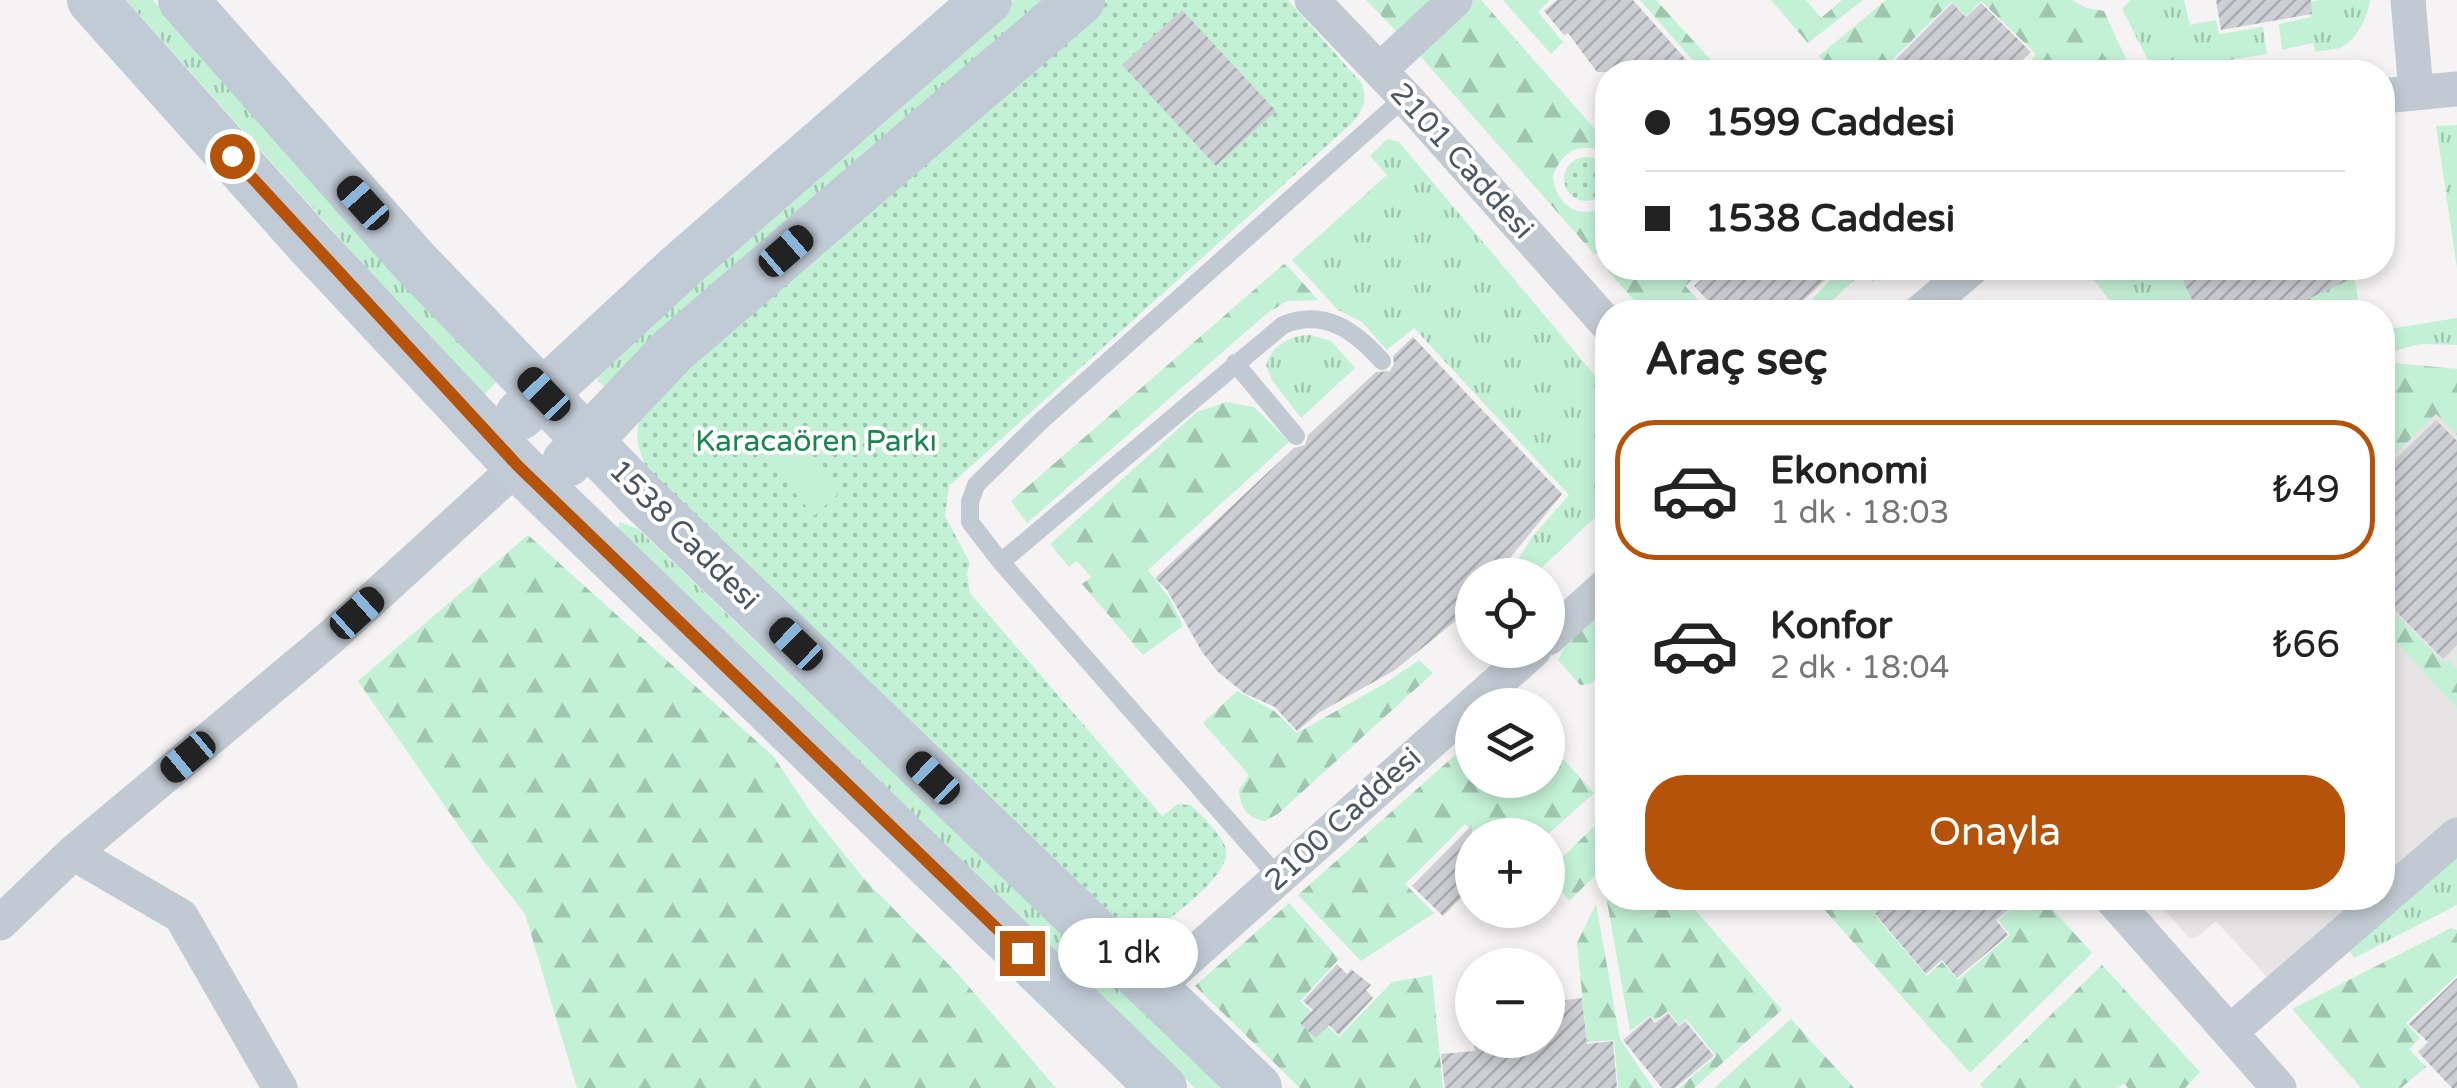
<!DOCTYPE html>
<html lang="tr">
<head>
<meta charset="utf-8">
<style>
  body { margin:0; font-family:"Varela Round",sans-serif; background:#f6f6f6; color:#222; height:100vh; display:flex; flex-direction:column; font-size:38px; white-space:nowrap }
  * { box-sizing:border-box; margin:0 }
  p { font-size:32px; color:#767676 }
  .icon { flex:none; width:55px; height:55px; fill:none; stroke:currentColor; stroke-width:2; stroke-linecap:round; stroke-linejoin:round }
  .map { position:relative; flex:1; overflow:hidden }
  .details { position:absolute; left:1595px; top:300px; width:800px; height:610px; display:flex; flex-direction:column; background:#fff; border-radius:40px; box-shadow:0 5px 15px #0003 }
  .details>* { flex:none }
  .hud { position:absolute; left:1595px; top:60px; width:800px; height:220px; border-radius:40px; box-shadow:0 5px 15px #0003; display:grid; align-content:center; height:220px; padding:0 50px; background:#fff }
  .controls { position:absolute; left:1455px; top:558px; display:grid; gap:20px }
  .controls a { display:grid; place-items:center; width:110px; height:110px; border-radius:50%; background:#fff; box-shadow:0 5px 15px #0003; font-size:50px }
  .end { position:absolute; width:45px; height:45px; margin:-22px; border:12px solid #b45309; background:#fff; box-shadow:0 0 0 5px #fff }
  .from { border-radius:50% }
  .bubble { position:absolute; height:70px; border-radius:35px; background:#fff; box-shadow:0 5px 15px #0003; font-size:32px; font-weight:600; line-height:70px; text-align:center }
  .car { position:absolute; width:30px; height:60px; margin:-30px -15px; border-radius:12px; box-shadow:0 0 8px 2px #0007; background:linear-gradient(#222 24%,#8ab4d8 0 40%,#222 0 76%,#8ab4d8 0 86%,#222 0) }
  .hud b { display:flex; align-items:center; gap:35px; height:95px; font-size:38px }
  .hud b+b { border-top:2px solid #e0e0e0 }
  .hud i { width:25px; height:25px; background:#222 }
  ul { padding:0; list-style:none }
  li { display:flex; align-items:center; gap:30px; height:140px; margin:0 20px 15px; padding:0 30px; border:5px solid transparent; border-radius:40px }
  li div { flex:1 }
  li b { display:block; font-size:38px }
  li em { font-style:normal; font-weight:600 }
  li.on { border-color:#b45309 }
  li>.icon { width:90px; height:90px; stroke-width:1.5 }
  h2 { padding:0 50px; font-size:45px; line-height:120px }
  .action { display:flex; gap:20px; margin-top:auto; padding:20px 50px }
  .action a { flex:1; height:115px; border-radius:40px; background:#b45309; color:#fff; font-size:40px; font-weight:600; line-height:115px; text-align:center }
  .map>svg:first-child { display:block }
</style>
</head>
<body>
<div class="map">
<svg width="2457" height="1088" viewBox="0 0 2457 1088">
  <defs>
    <pattern id="grass-tufts" width="24" height="20" patternUnits="userSpaceOnUse" patternTransform="scale(2.5)"><rect width="24" height="20" fill="#c3f1d5"/><path d="M3 7l-1-3M5 7V3M7 7l1-3M15 17l-1-3M17 17v-4M19 17l1-3" fill="none" stroke="#a0c6b0"/></pattern>
    <pattern id="forest-firs" width="22" height="20" patternUnits="userSpaceOnUse" patternTransform="scale(2.5)"><rect width="22" height="20" fill="#c3f1d5"/><path d="M5 1l3.5 6h-7zM16 11l3.5 6h-7z" fill="#a0c6b0"/></pattern>
    <pattern id="park-dots" width="8" height="8" patternUnits="userSpaceOnUse" patternTransform="scale(2.5)"><rect width="8" height="8" fill="#c3f1d5"/><path d="M2 2h.1M6 6h.1" fill="none" stroke="#a0c6b0" stroke-width="1.8" stroke-linecap="round"/></pattern>
    <pattern id="building-hatch" width="6" height="6" patternUnits="userSpaceOnUse" patternTransform="scale(2.5)"><rect width="6" height="6" fill="#cdcfd5"/><path d="M-1 1l2-2M0 6l6-6M5 7l2-2" fill="none" stroke="#a8abb0"/></pattern>
  </defs>
  <rect width="100%" height="100%" fill="#f5f3f3"/>
  <path fill="#e6e4e5" d="M2382,362L2457,369V820L2382,886Z
    M2153,898H2370L2270,980L2216,921L2197,937L2190,938Z"/>
  <path fill="url(#grass-tufts)" d="M126,0H153L498,380L482,397Z
    M1014,0H1052L605,386L598,382L597,372L788,197Z
    M2130,0H2184L2190,25L2216,20L2219,34L2263,27L2267,54L2154,72L2122,9Z
    M2318,0H2370C2369,16 2355,42 2340,48C2333,50 2323,50 2315,52L2313,43L2282,50L2279,24L2311,17L2309,2Z
    M2457,125V268L2436,126Z
    M1387,139L1399,142L1607,390V506L1534,575H1508L1533,536L1569,495L1414,328L1387,350L1362,322L1338,310L1292,260L1387,175L1370,156Z
    M2085,268H2353L2360,312H2118Z
    M2457,318V345L2420,344L2383,354V330Z
    M1311,335L1331,341L1355,368L1301,418L1272,380L1266,365C1272,345 1291,335 1311,335Z
    M620,522L638,529L1223,1088H1195L616,533Z
    M2457,852V905L2354,958L2347,947Z"/>
  <path fill="url(#forest-firs)" d="M1366,0H1433L1397,32Z
    M1469,0H1481L1607,143L1603,152C1580,141 1561,152 1553,176C1555,206 1581,222 1607,205V243L1595,255L1420,56L1425,39Z
    M1503,0H1550L1538,12L1563,42L1551,54Z
    M1640,0H1656L1722,72H1703Z
    M1771,0H1806L1821,18L1842,0H1863L1808,43Z
    M1886,0H2072L2087,8L2104,11L2132,72H2022L2036,54L1981,1L1966,16L1951,2L1892,60L1901,71L1899,72H1833L1819,56Z
    M1285,263L1318,300L1287,301L1266,314L1027,523L1011,501Z
    M1610,268H1705L1685,286L1710,312H1645L1607,270Z
    M1835,268H1889L1873,282L1863,272L1821,311L1813,298L1838,272Z
    M2383,362L2457,369V435L2436,414L2383,466Z
    M1226,402L1254,407L1289,442L1148,570L1170,599L1183,626L1143,655L1082,584L1091,577L1077,561L1069,567L1050,544L1197,412Z
    M528,535L773,756L812,814L865,880L957,973L1056,1088H577L525,914L477,852L358,681Z
    M2383,602L2444,663L2449,660L2457,669V708L2383,628Z
    M1607,608V670L1590,684L1580,685L1558,660L1568,641Z
    M1419,660L1433,673L1279,813L1265,821C1247,818 1240,808 1239,790L1249,775L1203,723L1237,691L1274,711L1297,733L1384,684Z
    M1472,740V780H1548V742L1594,793L1547,835H1477L1465,824L1405,884L1434,913L1361,961L1298,895Z
    M1607,814V864L1569,901L1548,871Z
    M1606,896L1685,898L1782,1010L1694,1088H1679L1716,1056L1686,1019L1679,1025L1668,1011L1655,1021L1650,1016L1630,1031Z
    M1814,898H1887L1889,901L1874,915L1927,976L1942,962L1958,980L2010,935L1998,920L2013,908L2005,898H2042L2092,953L1970,1073Z
    M1289,903L1339,959L1300,1001L1339,1037L1392,982L1432,975L1443,1088H1300L1195,986Z
    M1596,904L1620,1039L1653,1088H1618L1614,1040L1587,1042L1577,943Z
    M2451,928L2457,930V975L2406,1023L2420,1038L2409,1049L2426,1067L2401,1088H2361L2292,1009Z
    M2102,965L2200,1072L2185,1088H2128L2124,1083L2118,1088H1983L1980,1084Z
    M1791,1019L1854,1088H1714Z"/>
  <path fill="url(#park-dots)" d="M1106,0H1288L1362,84C1368,99 1363,111 1352,123L949,486L945,516L970,563L967,573L970,593L1162,816L1178,804L1191,805C1202,816 1222,835 1226,849C1233,877 1157,927 1136,944L654,481C639,456 630,434 645,407Z
    M1564 179a22 22 0 1 1 44 0a22 22 0 1 1-44 0Z"/>
  <path fill="#c3f1d5" d="M792,438L837,495L814,516L767,459Z"/>
  <path fill="url(#building-hatch)" d="M1557,0H1633L1697,72H1597L1568,33L1564,35L1544,11Z
    M2216,0H2311L2312,14L2221,30Z
    M1952,3L1966,17L1981,3L2031,52L2010,72H1883Z
    M1182,10L1276,111L1216,166L1122,65Z
    M1713,268H1838L1791,312H1719L1694,286Z
    M2212,268H2375L2310,298L2317,312H2198L2183,281Z
    M1413,337L1562,494L1496,575H1472V603L1463,615L1395,670L1320,712L1297,731L1275,707L1244,693L1218,672L1202,652L1167,590L1155,578L1294,448L1305,445L1308,435L1376,372L1390,371L1394,364L1393,356Z
    M2436,420L2457,441V645L2443,659L2382,597V472Z
    M1472,825V887L1443,916L1412,886Z
    M1896,898H2024L1996,920L2008,935L1957,978L1942,960L1926,974L1875,914Z
    M1337,964L1347,974L1351,969L1371,985L1366,990L1373,998L1339,1035L1329,1025L1315,1038L1300,1023L1313,1010L1303,1001Z
    M2457,978V1088H2452L2418,1052L2428,1042L2409,1024Z
    M1582,998L1587,1044L1613,1041L1617,1088H1445L1441,1054L1475,1051L1474,1040H1548V1002Z
    M1668,1013L1679,1026L1685,1021L1714,1056L1675,1088H1662L1623,1040L1650,1017L1655,1023Z"/>
  <g fill="none" stroke-linecap="round" stroke-linejoin="round">
    <path stroke="#c1cad2" stroke-width="18" d="M1235,363L1296,436
      M1001,562L1283,325C1325,308 1355,331 1382,361
      M1278,877L1001,562L970,522V502L976,485L1041,421L1405,97"/>
    <path stroke="#c1cad2" stroke-width="35" d="M1312,0L1405,97L1608,325
      M2408,0L2416,91
      M1380,70L1455,0
      M2382,96L2457,89
      M1920,312L1972,268
      M1548,638L1608,584
      M73,853L181,916L280,1088
      M2111,898L2279,1088
      M0,923L73,853L330,638L518,466
      M1153,990L1534,650
      M2230,1032L2457,835"/>
    <path stroke="#c1cbd6" stroke-width="50" d="M92,0L311,245L518,466L1162,1088
      M183,0L414,261L640,495L1257,1088
      M520,415L680,267L987,0
      M567,462L673,350L1080,0"/>
  </g>
  <g fill="none" stroke-linecap="round" stroke-linejoin="round">
    <path stroke="#b45309" stroke-width="12" d="M232,156L518,466L1022,953"/>
  </g>
  <g text-anchor="middle" dominant-baseline="central" stroke-width="8" stroke-linejoin="round" paint-order="stroke">
    <g font-size="30" fill="#4a5661" stroke="#fff">
      <text transform="translate(1462 161) rotate(48)">2101 Caddesi</text>
      <text transform="translate(684 535) rotate(45)">1538 Caddesi</text>
      <text transform="translate(1343 819) rotate(-42)">2100 Caddesi</text>
    </g>
    <g font-size="30" fill="#17864f" stroke="#fff">
      <text x="816" y="441">Karacaören Parkı</text>
    </g>
  </g>
</svg>
<div class="controls">
<a><svg class="icon" aria-label="locate" viewBox="0 0 24 24"><circle cx="12" cy="12" r="6"/><path d="M12 2v4M12 18v4M2 12h4M18 12h4"/></svg></a>
<a><svg class="icon" aria-label="layers" viewBox="0 0 24 24"><path d="M12 4l9 5-9 5-9-5zM3 14l9 5 9-5"/></svg></a>
<a>+</a>
<a>−</a>
</div>
<i class="end from" style="left:232px;top:156px"></i>
<i class="end" style="left:1022px;top:953px"></i>
<div class="bubble" style="left:1058px;top:918px;width:140px">1 dk</div>
<i class="car" style="left:363px;top:203px;rotate:318deg"></i>
<i class="car" style="left:786px;top:251px;rotate:49deg"></i>
<i class="car" style="left:544px;top:394px;rotate:316deg"></i>
<i class="car" style="left:357px;top:613px;rotate:48deg"></i>
<i class="car" style="left:796px;top:644px;rotate:314deg"></i>
<i class="car" style="left:188px;top:757px;rotate:230deg"></i>
<i class="car" style="left:933px;top:778px;rotate:314deg"></i>
<div class="hud">
<b><i class="from"></i>1599 Caddesi</b>
<b><i></i>1538 Caddesi</b>
</div>
<section class="details">
<h2>Araç seç</h2>
<ul>
<li class="on"><svg class="icon" aria-label="car" viewBox="0 0 24 24"><path d="M5 17H2v-5l4-1 3-4h7l3 4 3 1v5h-3M9 17h6M6 11h13"/><circle cx="7" cy="17" r="2"/><circle cx="17" cy="17" r="2"/></svg><div><b>Ekonomi</b><p>1 dk · 18:03</p></div><em>₺49</em></li>
<li><svg class="icon" aria-label="car" viewBox="0 0 24 24"><path d="M5 17H2v-5l4-1 3-4h7l3 4 3 1v5h-3M9 17h6M6 11h13"/><circle cx="7" cy="17" r="2"/><circle cx="17" cy="17" r="2"/></svg><div><b>Konfor</b><p>2 dk · 18:04</p></div><em>₺66</em></li>
</ul>
<div class="action"><a>Onayla</a></div>
</section>
</div>
</body>
</html>
